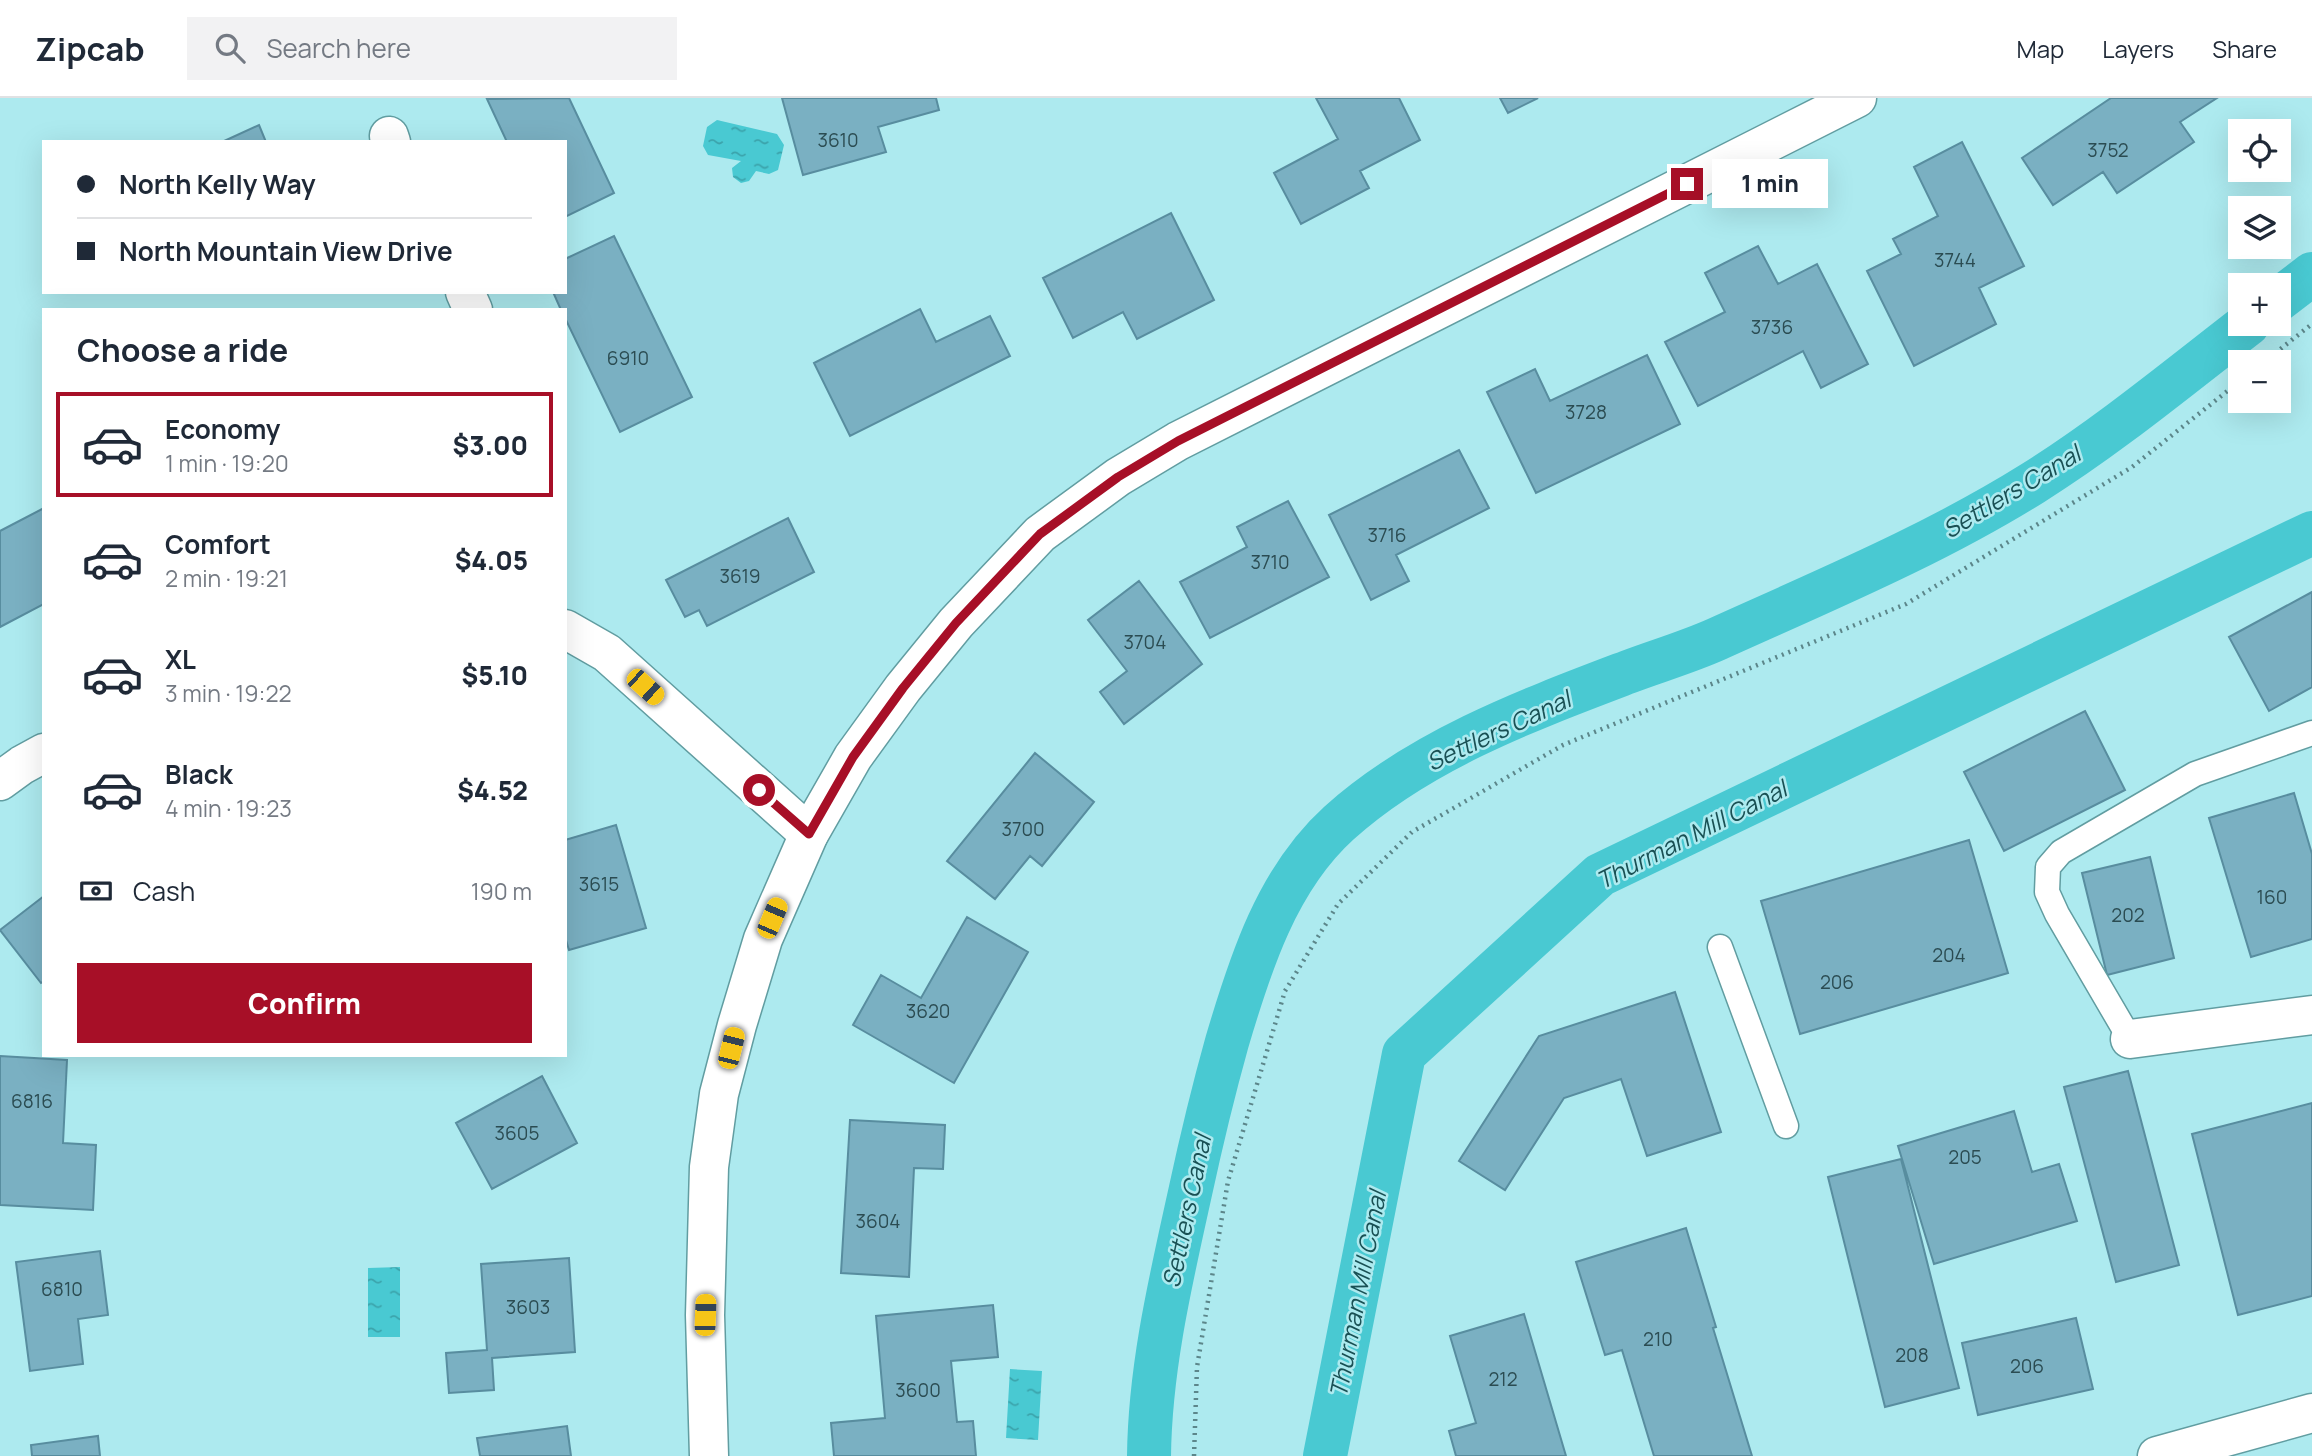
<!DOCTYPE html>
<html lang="en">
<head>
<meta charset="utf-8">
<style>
  body { margin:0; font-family:Manrope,sans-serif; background:#f2f2f3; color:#1f2937; height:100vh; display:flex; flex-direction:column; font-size:26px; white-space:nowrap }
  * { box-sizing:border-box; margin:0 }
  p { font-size:23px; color:#747a83 }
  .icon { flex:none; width:38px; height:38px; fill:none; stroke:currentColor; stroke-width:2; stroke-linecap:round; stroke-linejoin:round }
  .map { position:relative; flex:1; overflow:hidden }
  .side { position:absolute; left:42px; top:210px; width:525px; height:749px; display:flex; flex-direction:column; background:#fff; border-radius:0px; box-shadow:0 7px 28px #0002 }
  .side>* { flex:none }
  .hud { position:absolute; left:42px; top:42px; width:525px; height:154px; border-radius:0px; box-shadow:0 7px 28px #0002; display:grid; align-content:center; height:154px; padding:0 35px; background:#fff }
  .buttons { position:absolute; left:2228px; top:21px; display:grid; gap:14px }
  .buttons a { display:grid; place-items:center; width:63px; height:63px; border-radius:0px; background:#fff; box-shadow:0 7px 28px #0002; font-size:35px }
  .end { position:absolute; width:32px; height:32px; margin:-16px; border:9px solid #a70f27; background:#fff; box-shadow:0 0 0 4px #fff }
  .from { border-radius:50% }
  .bubble { position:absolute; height:49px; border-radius:0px; background:#fff; box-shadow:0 7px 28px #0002; font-size:23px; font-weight:800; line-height:49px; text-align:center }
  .car { position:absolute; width:21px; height:42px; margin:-21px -10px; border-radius:9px; box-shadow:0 0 5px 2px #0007; background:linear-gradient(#f5c518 24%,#345 0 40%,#f5c518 0 76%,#345 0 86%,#f5c518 0) }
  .hud b { display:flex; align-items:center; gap:24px; height:66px; font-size:26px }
  .hud b+b { border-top:2px solid #e0e1e3 }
  .hud i { width:18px; height:18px; background:#1f2937 }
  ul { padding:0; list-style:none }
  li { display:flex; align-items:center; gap:21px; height:105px; margin:0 14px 10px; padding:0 21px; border:4px solid transparent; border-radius:0px }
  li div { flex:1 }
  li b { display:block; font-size:26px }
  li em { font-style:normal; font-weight:800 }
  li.selected { border-color:#a70f27 }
  li>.icon { width:63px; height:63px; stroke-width:1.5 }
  h2 { padding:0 35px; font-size:32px; line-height:84px }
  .pay { display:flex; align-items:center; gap:18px; height:77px; padding:0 35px; font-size:26px }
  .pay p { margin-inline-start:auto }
  .primary-button { display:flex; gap:14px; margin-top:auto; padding:14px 35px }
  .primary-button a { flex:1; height:80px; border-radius:0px; background:#a70f27; color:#fff; font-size:28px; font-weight:800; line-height:80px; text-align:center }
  header { display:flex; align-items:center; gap:42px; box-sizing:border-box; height:98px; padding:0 35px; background:#fff; border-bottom:2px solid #e0e1e3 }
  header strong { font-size:33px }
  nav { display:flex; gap:38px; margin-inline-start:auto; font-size:24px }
  .search { width:490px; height:63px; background:#f2f2f3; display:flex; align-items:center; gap:18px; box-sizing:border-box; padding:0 24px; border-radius:0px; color:#747a83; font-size:26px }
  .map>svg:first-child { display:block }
</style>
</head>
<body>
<header>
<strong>Zipcab</strong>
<div class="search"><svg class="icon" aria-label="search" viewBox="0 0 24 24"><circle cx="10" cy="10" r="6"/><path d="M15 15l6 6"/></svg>Search here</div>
<nav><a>Map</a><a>Layers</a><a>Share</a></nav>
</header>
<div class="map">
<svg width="2312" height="1358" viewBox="0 0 2312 1358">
  <defs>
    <pattern id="water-ripples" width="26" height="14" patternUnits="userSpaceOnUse" patternTransform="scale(1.75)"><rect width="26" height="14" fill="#49c9d2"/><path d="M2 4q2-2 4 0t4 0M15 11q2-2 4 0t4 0" fill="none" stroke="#3ba3ab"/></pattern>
  </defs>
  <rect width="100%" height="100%" fill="#adeaef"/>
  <path fill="url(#water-ripples)" d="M717,22L777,36L784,47L778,72L769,76L756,73L749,83L741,85L733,79L732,70L741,63L708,57L703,48L707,29Z
    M400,1169V1239H368V1170Z
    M1010,1271L1042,1273L1038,1342L1006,1340Z"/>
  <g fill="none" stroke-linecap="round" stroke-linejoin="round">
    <path stroke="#49c9d2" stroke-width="44" d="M2278,202L2312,176
      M1149,1358C1150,1269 1171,1181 1190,1095C1201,1044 1213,994 1227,944C1250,866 1277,781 1339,725C1420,652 1528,612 1628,574C1657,563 1688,554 1717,541C1823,493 1934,447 2033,385C2108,338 2178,280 2248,226
      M1325,1358L1404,956L1600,777L2312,435"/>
  </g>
  <path fill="#7ab0c2" stroke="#588d9f" stroke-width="2" d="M569,0L614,95L565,119V44H507L487,1Z
    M782,0H936L939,12L878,29L886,54L803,77Z
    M1316,0H1399L1420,42L1360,73L1369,90L1301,126L1274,75L1338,41Z
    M1500,0H1538L1508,15Z
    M2111,0H2217L2180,24L2194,44L2117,95L2103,74L2053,107L2022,60Z
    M259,27L266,44H222Z
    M1962,44L2024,168L1979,190L1996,226L1914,268L1867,173L1901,156L1893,141L1938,118L1914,69Z
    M1171,115L1214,202L1137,241L1123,214L1073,240L1043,180Z
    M614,138L692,299L620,334L565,220V212H561L553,194H565V161Z
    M1758,148L1778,186L1817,166L1868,266L1821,290L1803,253L1698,308L1665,244L1725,214L1705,175Z
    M920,211L936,244L990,218L1010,258L850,338L814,265Z
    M1647,257L1680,326L1536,395L1487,294L1535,271L1550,303Z
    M1459,352L1489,410L1396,457L1409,483L1371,502L1329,417Z
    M1288,403L1329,479L1210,540L1180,484L1247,449L1237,429Z
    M44,410V506L0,529V433Z
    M788,420L814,474L707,528L699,512L685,519L666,482Z
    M1139,483L1202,566L1124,626L1100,594L1127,573L1088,522Z
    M2312,494V589L2269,613L2229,539Z
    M2085,613L2125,692L2004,753L1964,674Z
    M1035,655L1094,704L1042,768L1030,758L995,801L947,763Z
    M2294,695L2312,756V841L2251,859L2209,720Z
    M616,727L646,830L569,852L565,839V742Z
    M1969,742L2008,875L1800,936L1761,803Z
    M2150,759L2174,860L2107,877L2082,775Z
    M44,798V883L41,885L0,832Z
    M967,819L1028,854L954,985L853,927L881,877L921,900Z
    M1675,894L1721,1034L1647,1058L1621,981L1564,1000L1505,1092L1459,1063L1539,938Z
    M0,958L67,962L63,1045L96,1047L93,1112L0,1107Z
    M2128,973L2179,1167L2116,1184L2064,989Z
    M542,978L577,1045L492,1091L456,1025Z
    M2312,1005V1198L2238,1217L2192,1036Z
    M2014,1013L2032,1074L2059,1066L2077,1123L1934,1166L1898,1048Z
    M850,1022L945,1027L943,1071L914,1070L909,1179L841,1175Z
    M1901,1061L1959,1290L1885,1309L1828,1079Z
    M1686,1130L1716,1229L1713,1230L1752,1358H1654L1622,1252L1605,1257L1576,1164Z
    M100,1153L108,1217L78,1221L83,1266L30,1273L16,1164Z
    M569,1160L575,1254L492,1260L494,1292L449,1295L446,1255L487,1252L481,1166Z
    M993,1207L998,1259L951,1263L957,1324L973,1323L976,1358H834L831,1325L885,1320L876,1218Z
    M1524,1216L1566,1358H1456L1449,1333L1476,1325L1450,1238Z
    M2076,1220L2093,1291L1978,1317L1962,1245Z
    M567,1328L571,1358H480L477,1340Z
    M98,1338L100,1358H32L31,1347Z"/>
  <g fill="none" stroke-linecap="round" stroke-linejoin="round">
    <g stroke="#619da1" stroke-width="27">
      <path id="lane" d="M1720,849L1786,1028
        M2130,941L2057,816L2047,794L2048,769L2061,754L2195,676L2312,635"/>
    </g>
    <g stroke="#619da1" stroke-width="41">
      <path id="street" d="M389,38L391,44
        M465,194L473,212
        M565,531L607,555L809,736
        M0,683L22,667L44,655
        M2130,941L2312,917
        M2157,1358L2312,1315"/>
    </g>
    <g stroke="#619da1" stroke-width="41">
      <path id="secondary" d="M709,1358L705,1217L709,1069L719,996L737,927L763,841L809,736L853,659L903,590L956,525L1040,436L1118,379L1178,343L1857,0"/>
    </g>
    <path stroke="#5c868a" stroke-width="4.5" stroke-dasharray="2 5" stroke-linecap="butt" d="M2264,264L2312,226
      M1194,1358L1197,1269L1228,1083L1285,893L1338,806L1412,734L1563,647L1906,506L2132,369L2240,283"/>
    <use href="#lane" stroke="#fff" stroke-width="24"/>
    <use href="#street" stroke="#fff" stroke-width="38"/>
    <use href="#secondary" stroke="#fff" stroke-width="38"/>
  </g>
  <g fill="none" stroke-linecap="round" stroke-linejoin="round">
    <path stroke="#a70f27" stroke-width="9" d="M759,692L809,736L853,659L903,590L956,525L1040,436L1118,379L1178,343L1687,86"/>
  </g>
  <g text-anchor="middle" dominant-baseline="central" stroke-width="5" stroke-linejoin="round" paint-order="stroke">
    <g font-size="19" fill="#2b4c52">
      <text x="838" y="42">3610</text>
      <text x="2108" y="52">3752</text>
      <text x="1955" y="162">3744</text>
      <text x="1772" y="229">3736</text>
      <text x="628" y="260">6910</text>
      <text x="1586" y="314">3728</text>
      <text x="1387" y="437">3716</text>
      <text x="1270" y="464">3710</text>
      <text x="740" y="478">3619</text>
      <text x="1145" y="544">3704</text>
      <text x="1023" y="731">3700</text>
      <text x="599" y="786">3615</text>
      <text x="2272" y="799">160</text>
      <text x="2128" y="817">202</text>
      <text x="1949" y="857">204</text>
      <text x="1837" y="884">206</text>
      <text x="928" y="913">3620</text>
      <text x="32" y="1003">6816</text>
      <text x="517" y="1035">3605</text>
      <text x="1965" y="1059">205</text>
      <text x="878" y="1123">3604</text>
      <text x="62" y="1191">6810</text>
      <text x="528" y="1209">3603</text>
      <text x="1658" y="1241">210</text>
      <text x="1912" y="1257">208</text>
      <text x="2027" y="1268">206</text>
      <text x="1503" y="1281">212</text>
      <text x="918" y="1292">3600</text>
    </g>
    <g font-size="24" font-style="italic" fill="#195054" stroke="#adeaef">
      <text transform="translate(2011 393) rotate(-31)">Settlers Canal</text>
      <text transform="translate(1498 632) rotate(-25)">Settlers Canal</text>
      <text transform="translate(1691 736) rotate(-27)">Thurman Mill Canal</text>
      <text transform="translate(1186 1113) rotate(-78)">Settlers Canal</text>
      <text transform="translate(1357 1196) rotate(-79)">Thurman Mill Canal</text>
    </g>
  </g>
</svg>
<div class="buttons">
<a><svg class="icon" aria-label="locate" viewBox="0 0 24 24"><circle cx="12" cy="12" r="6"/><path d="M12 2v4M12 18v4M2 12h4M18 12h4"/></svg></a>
<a><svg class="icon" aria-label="layers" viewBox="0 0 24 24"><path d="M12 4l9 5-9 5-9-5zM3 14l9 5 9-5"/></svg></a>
<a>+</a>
<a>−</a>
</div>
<i class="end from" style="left:759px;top:692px"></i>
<i class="end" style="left:1687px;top:86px"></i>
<div class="bubble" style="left:1712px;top:61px;width:116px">1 min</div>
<i class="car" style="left:645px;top:589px;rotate:132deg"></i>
<i class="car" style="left:772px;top:820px;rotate:23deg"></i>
<i class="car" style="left:731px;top:950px;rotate:14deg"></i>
<i class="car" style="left:705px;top:1217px;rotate:2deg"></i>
<div class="hud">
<b><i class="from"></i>North Kelly Way</b>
<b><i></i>North Mountain View Drive</b>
</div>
<section class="side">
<h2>Choose a ride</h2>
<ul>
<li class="selected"><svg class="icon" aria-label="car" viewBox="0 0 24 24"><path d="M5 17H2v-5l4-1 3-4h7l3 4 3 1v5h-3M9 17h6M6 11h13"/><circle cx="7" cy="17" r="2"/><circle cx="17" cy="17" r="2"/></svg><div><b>Economy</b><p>1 min · 19:20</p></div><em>$3.00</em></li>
<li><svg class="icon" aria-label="car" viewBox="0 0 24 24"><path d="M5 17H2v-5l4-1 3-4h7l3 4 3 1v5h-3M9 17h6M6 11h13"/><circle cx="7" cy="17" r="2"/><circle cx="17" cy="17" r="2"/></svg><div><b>Comfort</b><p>2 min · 19:21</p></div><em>$4.05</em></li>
<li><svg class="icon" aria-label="car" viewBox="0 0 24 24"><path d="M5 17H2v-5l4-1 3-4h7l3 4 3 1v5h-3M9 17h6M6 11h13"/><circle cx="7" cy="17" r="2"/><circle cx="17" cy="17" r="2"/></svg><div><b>XL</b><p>3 min · 19:22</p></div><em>$5.10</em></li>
<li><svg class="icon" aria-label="car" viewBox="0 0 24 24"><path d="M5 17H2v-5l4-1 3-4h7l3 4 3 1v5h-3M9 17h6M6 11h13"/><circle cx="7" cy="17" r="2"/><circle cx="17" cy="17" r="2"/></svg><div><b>Black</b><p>4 min · 19:23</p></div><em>$4.52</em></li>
</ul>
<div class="pay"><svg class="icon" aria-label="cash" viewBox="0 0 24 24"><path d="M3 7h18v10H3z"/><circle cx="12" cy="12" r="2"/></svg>Cash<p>190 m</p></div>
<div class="primary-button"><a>Confirm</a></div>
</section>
</div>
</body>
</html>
